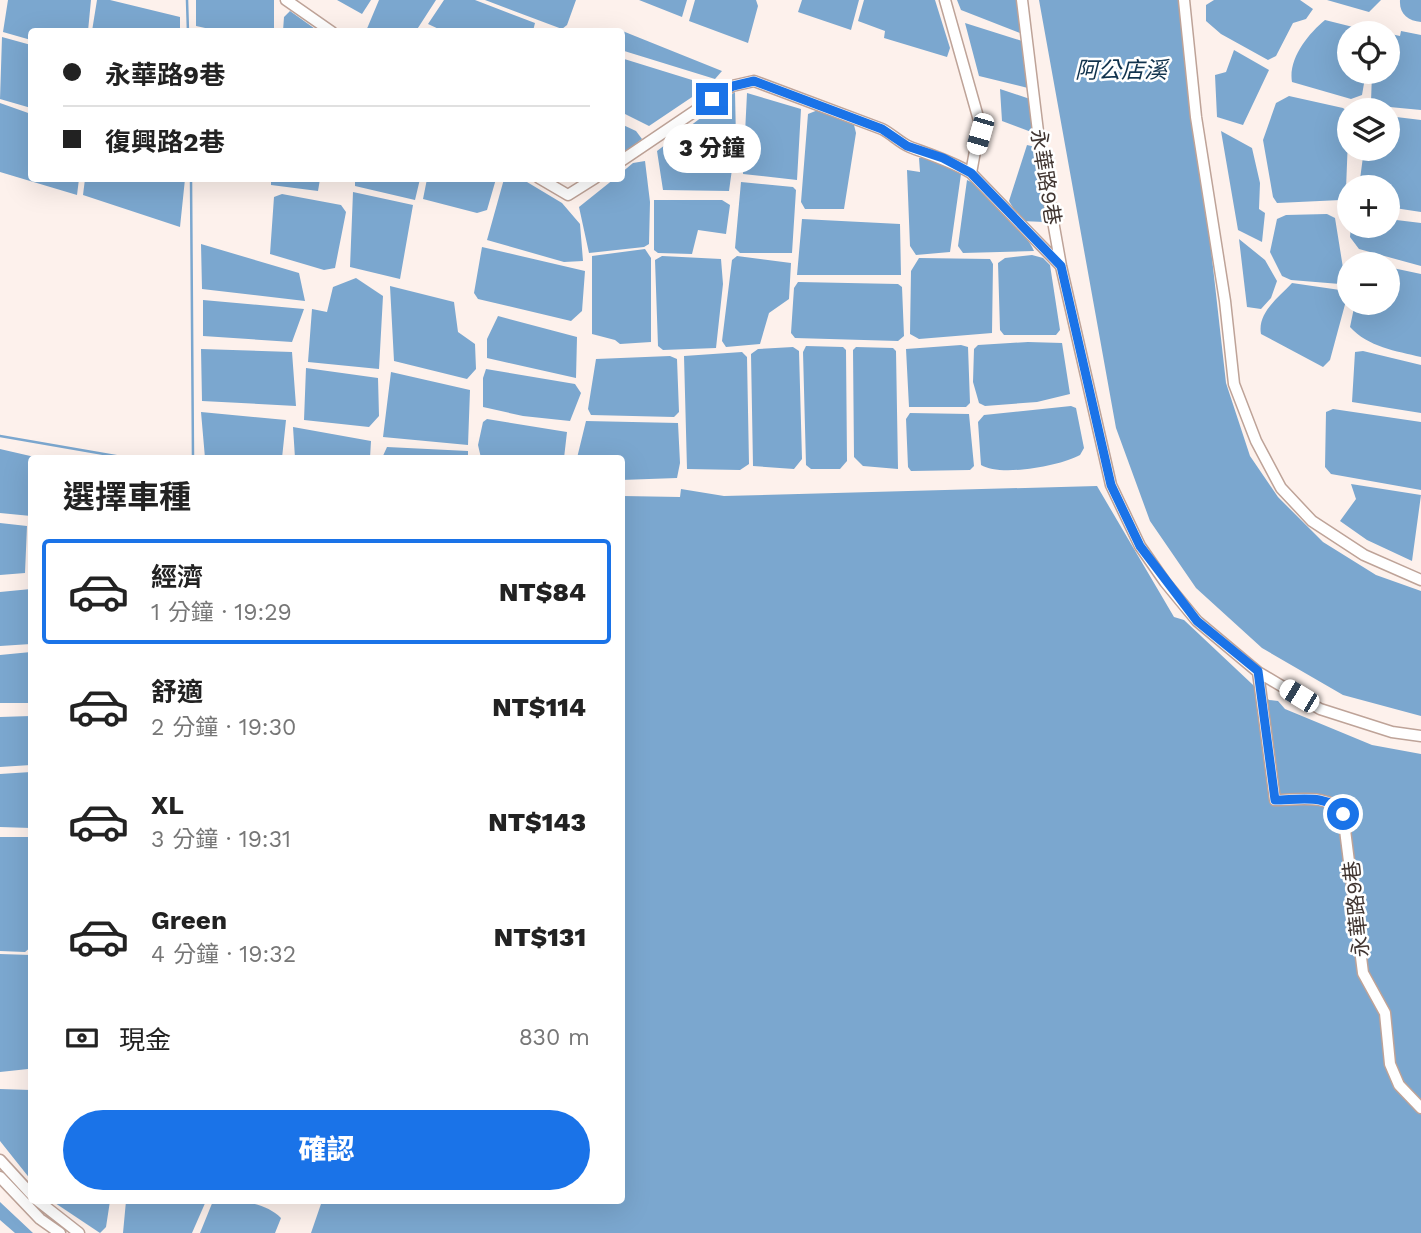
<!DOCTYPE html>
<html lang="zh-TW">
<head>
<meta charset="utf-8">
<style>
  body { margin:0; font-family:"Work Sans","Noto Sans TC",sans-serif; background:#f6f6f6; color:#222; height:100vh; display:flex; flex-direction:column; font-size:26px; white-space:nowrap }
  * { box-sizing:border-box; margin:0 }
  p { font-size:23px; color:#767676 }
  .icon { flex:none; width:38px; height:38px; fill:none; stroke:currentColor; stroke-width:2; stroke-linecap:round; stroke-linejoin:round }
  .map { position:relative; flex:1; overflow:hidden }
  .sheet { position:absolute; left:28px; top:455px; width:597px; height:749px; display:flex; flex-direction:column; background:#fff; border-radius:7px; box-shadow:0 7px 28px #0002 }
  .sheet>* { flex:none }
  .top-card { position:absolute; left:28px; top:28px; width:597px; height:154px; border-radius:7px; box-shadow:0 7px 28px #0002; display:grid; align-content:center; height:154px; padding:0 35px; background:#fff }
  .fabs { position:absolute; left:1337px; top:21px; display:grid; gap:14px }
  .fabs a { display:grid; place-items:center; width:63px; height:63px; border-radius:50%; background:#fff; box-shadow:0 7px 28px #0002; font-size:35px }
  .end { position:absolute; width:32px; height:32px; margin:-16px; border:9px solid #1a73e8; background:#fff; box-shadow:0 0 0 4px #fff }
  .from { border-radius:50% }
  .bubble { position:absolute; height:49px; border-radius:24px; background:#fff; box-shadow:0 7px 28px #0002; font-size:23px; font-weight:800; line-height:49px; text-align:center }
  .car { position:absolute; width:21px; height:42px; margin:-21px -10px; border-radius:9px; box-shadow:0 0 5px 2px #0007; background:linear-gradient(#fff 24%,#345 0 40%,#fff 0 76%,#345 0 86%,#fff 0) }
  .top-card b { display:flex; align-items:center; gap:24px; height:66px; font-size:26px }
  .top-card b+b { border-top:2px solid #e0e0e0 }
  .top-card i { width:18px; height:18px; background:#222 }
  ul { padding:0; list-style:none }
  li { display:flex; align-items:center; gap:21px; height:105px; margin:0 14px 10px; padding:0 21px; border:4px solid transparent; border-radius:7px }
  li div { flex:1 }
  li b { display:block; font-size:26px }
  li em { font-style:normal; font-weight:800 }
  li.current { border-color:#1a73e8 }
  li>.icon { width:63px; height:63px; stroke-width:1.5 }
  h2 { padding:0 35px; font-size:32px; line-height:84px }
  .pay { display:flex; align-items:center; gap:18px; height:77px; padding:0 35px; font-size:26px }
  .pay p { margin-inline-start:auto }
  .primary-button { display:flex; gap:14px; margin-top:auto; padding:14px 35px }
  .primary-button a { flex:1; height:80px; border-radius:42px; background:#1a73e8; color:#fff; font-size:28px; font-weight:800; line-height:80px; text-align:center }
  .map>svg:first-child { display:block }
</style>
</head>
<body>
<div class="map">
<svg width="1421" height="1233" viewBox="0 0 1421 1233">
  <rect width="100%" height="100%" fill="#fdf1ec"/>
  <path fill="#7ba7cf" d="M8,0H91L88,31L32,32L31,40L3,32Z
    M97,0H110L180,17V31H92Z
    M196,0H274V31H219L196,26Z
    M337,0H371L362,14Z
    M379,0H436L416,31H366Z
    M444,0H475L535,23L533,31H443L428,24Z
    M485,0H576L567,25L562,29Z
    M639,0H687L682,17Z
    M695,0H756L758,6L748,43L689,21Z
    M802,0H859L851,30L798,12Z
    M864,0H935L950,48L947,57L884,38L885,31L858,21Z
    M957,0H1018L1020,33L961,10Z
    M1039,0H1183L1226,383L1250,456L1278,497L1323,542L1376,575L1421,591V716L1343,695L1262,648L1196,588L1150,521L1116,428Z
    M1214,0H1300L1313,9L1306,19L1293,23L1276,56L1268,60L1221,34L1206,21V5Z
    M1327,0H1381L1369,12Z
    M1400,0H1421V22C1408,21 1399,14 1400,0Z
    M290,11L318,31H283L284,17Z
    M1325,20L1373,32L1349,33V72H1366L1362,95L1351,99L1292,82C1288,59 1308,34 1325,20Z
    M965,23L1022,41L1028,88L979,76Z
    M620,30L722,71L715,79L621,50V32L615,31Z
    M1401,31L1421,35V110L1379,106L1371,102L1372,73L1388,72V33L1381,32L1400,36Z
    M2,37L31,45V108L0,99Z
    M1234,50L1269,70L1243,125L1217,117L1215,75L1226,72Z
    M621,58L705,84L704,89L649,126L621,112Z
    M1000,89L1030,99L1034,133L1002,121Z
    M735,92L736,140L729,191L663,190L657,151Z
    M747,93L801,109L797,180L743,174Z
    M1289,96L1343,108L1349,113L1346,189L1341,200L1277,203L1273,197L1263,140L1276,103Z
    M0,103L31,114L32,178L79,179L77,195L0,172Z
    M818,110L854,125L856,133L844,209H805L801,202L808,114Z
    M1388,116L1421,120V212L1388,207V187H1359L1364,149H1388Z
    M621,124L636,131L642,139L621,155Z
    M1221,131L1252,148L1260,183L1259,209L1265,213L1262,242L1238,230Z
    M1027,145L1040,148L1045,222L1021,221L1009,201Z
    M929,157L961,174L950,252L916,255L910,246L907,170L920,172L919,158Z
    M645,161L650,202L649,244L644,247L589,253L579,207L614,179L621,178V173L633,163Z
    M85,179H185L180,227L83,195Z
    M271,179H320L318,191L271,185Z
    M355,179V178L420,179L415,200L355,186Z
    M427,179V178L496,179L487,210L477,213L423,199Z
    M504,179H522L562,203L580,224L583,261L564,262L487,240Z
    M967,180C987,189 996,204 1008,220C1018,231 1028,237 1034,251L963,253L958,246Z
    M741,182L793,187L796,190L792,253H740L735,248Z
    M353,192L413,205L400,279L350,267Z
    M282,194L341,205L346,212L335,268L324,270L270,254L274,197Z
    M654,200H722L730,205L726,234L698,230L692,254L658,253L654,250Z
    M1327,214L1335,218L1344,274L1340,284L1291,280L1282,276L1270,252L1277,219L1286,215Z
    M802,219L900,224L901,275H797Z
    M1388,219L1421,223V266L1359,249L1350,237L1351,226H1388Z
    M1239,239L1265,260L1277,281L1271,298L1261,309L1247,307Z
    M201,244L299,273L305,301L202,289Z
    M482,247L585,271L582,311L571,321L478,299L474,293Z
    M645,249L651,258V342L620,344L615,340L592,334V256Z
    M1032,255L1043,258L1050,265L1060,330L1056,335H1004L1000,330L998,263L1005,258Z
    M662,256L721,259L723,284L716,348L663,350L658,346L655,260Z
    M737,256L791,263L789,299L769,313L760,344L726,347L722,341L732,260Z
    M919,258L990,259L993,264L992,333L919,339L910,334L911,271Z
    M1388,267L1421,274V357C1396,351 1368,347 1350,327L1355,303H1388Z
    M356,278L383,296L379,369L308,362L312,309L327,312L333,287Z
    M798,282L898,284L902,287L904,336L898,341L795,338L791,333L794,288Z
    M1292,283L1340,290L1347,297L1330,360L1323,367L1261,334C1257,313 1279,297 1292,283Z
    M390,286L454,302L458,332L475,344L476,369L467,379L394,361Z
    M203,300L304,309L292,342L203,336Z
    M498,316L577,337L576,378L487,358V339Z
    M1028,342L1062,343L1070,394L1037,402L985,406L979,403L973,382L974,349L978,345Z
    M961,345L968,347L970,403L966,407H909L906,349Z
    M806,346L843,347L846,350L847,461L840,469H811L806,465L803,352Z
    M793,347L799,351L802,459L794,469L753,466L751,354L758,349Z
    M856,347L893,348L896,351L898,469L863,466L854,457L853,350Z
    M201,349L292,352L296,406L202,401Z
    M1363,351L1421,365V413L1352,402L1355,352Z
    M742,352L747,357L749,464L740,470L687,469L684,356Z
    M670,356L677,359L679,412L674,417L591,415L588,409L596,359Z
    M306,368L378,378L379,416L369,427L304,420Z
    M486,369L575,384L581,393L570,421L523,416L483,407V378Z
    M391,372L470,390L468,445L383,437Z
    M1071,406L1076,408L1084,448L1080,455C1060,466 1000,477 981,465L978,422L984,415Z
    M1333,409L1421,422V490L1331,474L1325,467L1326,412Z
    M201,412L286,420L282,458H205Z
    M910,413L969,414L974,466L970,470L911,471L908,467L906,419Z
    M487,419L567,432L564,458H481L478,445L483,422Z
    M586,421L678,423L680,463L677,478L621,480V458H577Z
    M293,427L371,441L370,458H295Z
    M387,447L468,451V458H382Z
    M0,449L39,458H32L31,516L0,513Z
    M1351,484L1421,495L1412,561L1367,540L1340,521L1356,499Z
    M1097,486L1174,617L1184,620L1269,700L1278,701L1285,709L1372,745L1421,754V1233H311L322,1201L621,1200L623,496L680,497L681,489L724,496Z
    M0,523L27,526L25,573L0,575Z
    M31,589V644L0,646V592Z
    M31,652V703H0V655Z
    M31,716V765L0,767V717Z
    M31,772V828L0,827V774Z
    M0,837H31V947L25,952L0,951Z
    M0,954L31,955L28,1069L0,1072Z
    M0,1089L31,1090V1180L0,1141Z
    M52,1201H110L106,1227L100,1233Z
    M126,1201V1200L206,1201L192,1233H123Z
    M213,1201C236,1200 264,1201 281,1218L275,1233H200Z
    M0,1202L33,1233H15L0,1220Z"/>
  <g fill="none" stroke-linecap="round" stroke-linejoin="round">
    <path stroke="#7ba7cf" stroke-width="2.5" d="M187,0L188,32
      M191,178L193,458
      M0,436L127,458"/>
    <g stroke="#bea398" stroke-width="13">
      <path id="minor" d="M286,0L332,32
        M945,0L980,124L971,173
        M1022,0L1040,148L1061,266L1111,485L1140,546L1165,582L1197,621L1258,672L1275,800C1298,800 1329,793 1343,814L1363,973L1385,1013L1390,1064L1399,1085L1421,1108
        M1184,0L1196,117L1225,301L1234,384L1256,441L1281,488L1312,521L1364,555L1421,580
        M621,161L732,86L754,81L882,129C892,134 900,143 910,147C931,155 951,161 971,173L1061,266
        M539,178L568,195L595,178
        M1258,672L1320,709L1392,732L1421,736
        M0,1160L32,1195
        M0,1177L40,1219L60,1233
        M37,1200L79,1233"/>
    </g>
    <use href="#minor" stroke="#fff" stroke-width="10"/>
  </g>
  <g fill="none" stroke-linecap="round" stroke-linejoin="round">
    <path stroke="#1a73e8" stroke-width="9" d="M712,99L733,86L754,81L882,129L907,146L943,158L971,173L1061,266L1111,485L1140,546L1197,621L1258,671L1275,800C1298,800 1329,793 1343,814"/>
  </g>
  <g text-anchor="middle" dominant-baseline="central" stroke-width="5" stroke-linejoin="round" paint-order="stroke">
    <g font-size="21" fill="#403531" stroke="#fff">
      <text transform="translate(1046 177) rotate(81)">永華路9巷</text>
      <text transform="translate(1356 909) rotate(-96)">永華路9巷</text>
    </g>
    <g font-size="23" font-style="italic" fill="#11334e" stroke="#fff">
      <text x="1121" y="70">阿公店溪</text>
    </g>
  </g>
</svg>
<div class="fabs">
<a><svg class="icon" aria-label="locate" viewBox="0 0 24 24"><circle cx="12" cy="12" r="6"/><path d="M12 2v4M12 18v4M2 12h4M18 12h4"/></svg></a>
<a><svg class="icon" aria-label="layers" viewBox="0 0 24 24"><path d="M12 4l9 5-9 5-9-5zM3 14l9 5 9-5"/></svg></a>
<a>+</a>
<a>−</a>
</div>
<i class="end from" style="left:1343px;top:814px"></i>
<i class="end" style="left:712px;top:99px"></i>
<div class="bubble" style="left:663px;top:124px;width:98px">3 分鐘</div>
<i class="car" style="left:980px;top:134px;rotate:196deg"></i>
<i class="car" style="left:1299px;top:696px;rotate:301deg"></i>
<div class="top-card">
<b><i class="from"></i>永華路9巷</b>
<b><i></i>復興路2巷</b>
</div>
<section class="sheet">
<h2>選擇車種</h2>
<ul>
<li class="current"><svg class="icon" aria-label="car" viewBox="0 0 24 24"><path d="M5 17H2v-5l4-1 3-4h7l3 4 3 1v5h-3M9 17h6M6 11h13"/><circle cx="7" cy="17" r="2"/><circle cx="17" cy="17" r="2"/></svg><div><b>經濟</b><p>1 分鐘 · 19:29</p></div><em>NT$84</em></li>
<li><svg class="icon" aria-label="car" viewBox="0 0 24 24"><path d="M5 17H2v-5l4-1 3-4h7l3 4 3 1v5h-3M9 17h6M6 11h13"/><circle cx="7" cy="17" r="2"/><circle cx="17" cy="17" r="2"/></svg><div><b>舒適</b><p>2 分鐘 · 19:30</p></div><em>NT$114</em></li>
<li><svg class="icon" aria-label="car" viewBox="0 0 24 24"><path d="M5 17H2v-5l4-1 3-4h7l3 4 3 1v5h-3M9 17h6M6 11h13"/><circle cx="7" cy="17" r="2"/><circle cx="17" cy="17" r="2"/></svg><div><b>XL</b><p>3 分鐘 · 19:31</p></div><em>NT$143</em></li>
<li><svg class="icon" aria-label="car" viewBox="0 0 24 24"><path d="M5 17H2v-5l4-1 3-4h7l3 4 3 1v5h-3M9 17h6M6 11h13"/><circle cx="7" cy="17" r="2"/><circle cx="17" cy="17" r="2"/></svg><div><b>Green</b><p>4 分鐘 · 19:32</p></div><em>NT$131</em></li>
</ul>
<div class="pay"><svg class="icon" aria-label="cash" viewBox="0 0 24 24"><path d="M3 7h18v10H3z"/><circle cx="12" cy="12" r="2"/></svg>現金<p>830 m</p></div>
<div class="primary-button"><a>確認</a></div>
</section>
</div>
</body>
</html>
